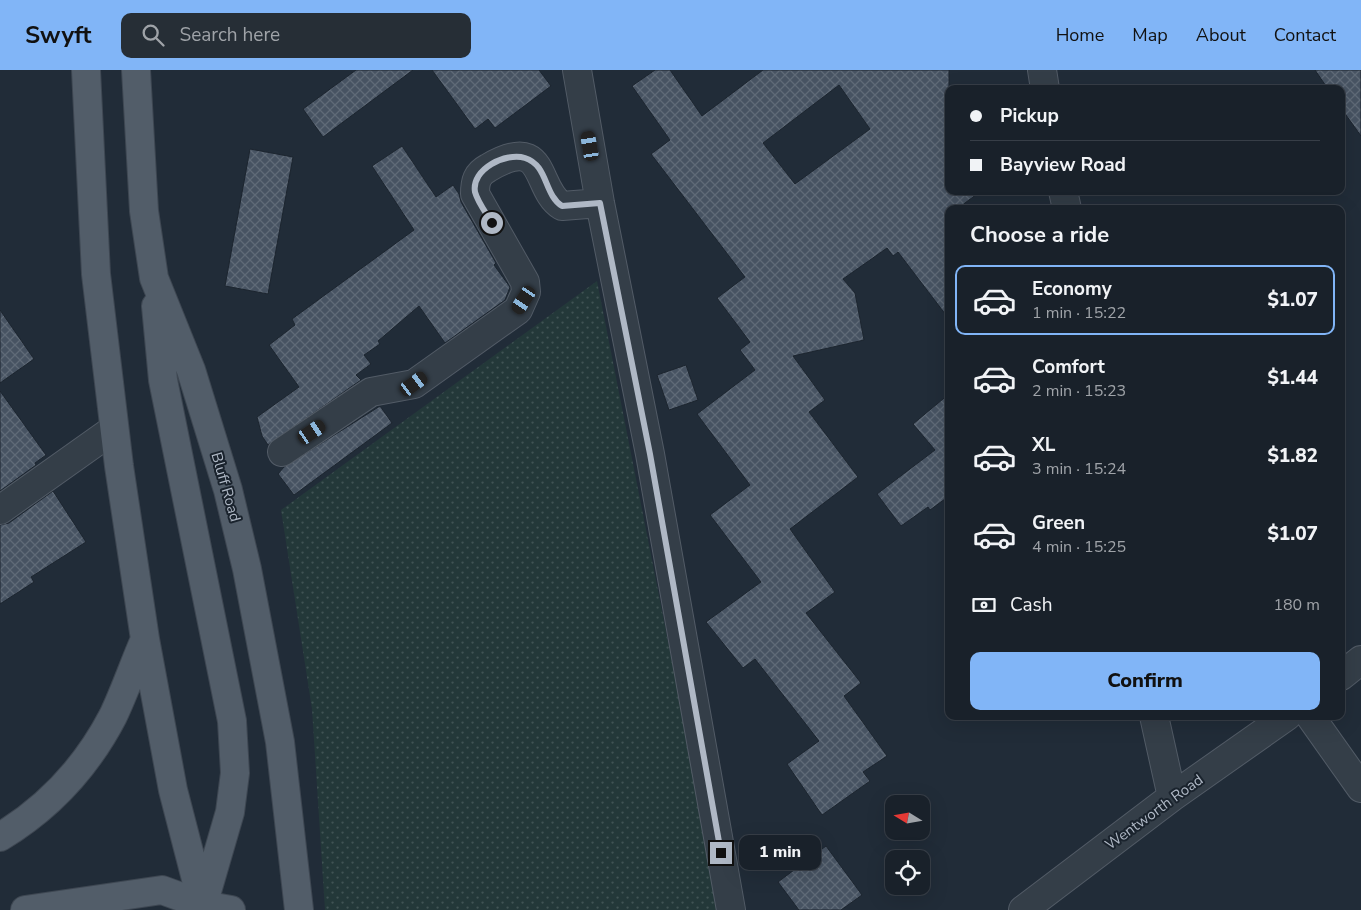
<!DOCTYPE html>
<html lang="en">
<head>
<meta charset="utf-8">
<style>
  body { margin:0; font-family:"Nunito Sans",sans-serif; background:#262e36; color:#f1f3f6; height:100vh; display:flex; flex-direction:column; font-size:19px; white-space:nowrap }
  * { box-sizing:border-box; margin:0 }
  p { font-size:16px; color:#9fa3a8 }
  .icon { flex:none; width:28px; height:28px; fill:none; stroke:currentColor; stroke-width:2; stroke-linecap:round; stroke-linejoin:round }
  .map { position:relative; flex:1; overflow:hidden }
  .panel { position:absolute; left:945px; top:135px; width:400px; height:515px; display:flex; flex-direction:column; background:#19212a; border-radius:10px; box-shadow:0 5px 20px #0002,0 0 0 1px #373e47 }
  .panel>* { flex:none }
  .guide { position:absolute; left:945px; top:15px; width:400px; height:110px; border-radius:10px; box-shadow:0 5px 20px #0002,0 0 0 1px #373e47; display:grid; align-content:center; height:110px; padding:0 25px; background:#19212a }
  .needle { width:32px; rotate:281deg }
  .controls { position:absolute; left:885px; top:725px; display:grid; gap:10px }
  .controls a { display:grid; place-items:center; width:45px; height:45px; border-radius:10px; background:#19212a; box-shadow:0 5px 20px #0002,0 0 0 1px #373e47; font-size:25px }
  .end { position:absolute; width:22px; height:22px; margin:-11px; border:6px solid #afb8c5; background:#111; box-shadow:0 0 0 2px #111 }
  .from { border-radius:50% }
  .bubble { position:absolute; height:35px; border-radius:10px; background:#19212a; box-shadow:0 5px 20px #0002,0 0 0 1px #373e47; font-size:16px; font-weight:800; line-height:35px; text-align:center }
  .car { position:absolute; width:15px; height:30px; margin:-15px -8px; border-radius:6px; box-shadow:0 0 4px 1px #0007; background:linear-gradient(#222 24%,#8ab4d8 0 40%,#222 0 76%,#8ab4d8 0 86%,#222 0) }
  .guide b { display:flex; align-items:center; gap:18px; height:48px; font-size:19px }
  .guide b+b { border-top:1px solid #373e47 }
  .guide i { width:12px; height:12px; background:#f1f3f6 }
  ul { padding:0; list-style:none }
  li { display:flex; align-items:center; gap:15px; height:70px; margin:0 10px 8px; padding:0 15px; border:2px solid transparent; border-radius:10px }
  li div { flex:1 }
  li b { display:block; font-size:19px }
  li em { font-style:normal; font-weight:800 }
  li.active { border-color:#81b5f7 }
  li>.icon { width:45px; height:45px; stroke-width:1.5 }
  h2 { padding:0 25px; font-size:22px; line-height:60px }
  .pay { display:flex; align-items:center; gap:12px; height:55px; padding:0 25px; font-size:19px }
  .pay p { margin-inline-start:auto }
  .button { display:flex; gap:10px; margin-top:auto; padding:10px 25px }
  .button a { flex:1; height:58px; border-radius:10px; background:#81b5f7; color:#111; font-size:20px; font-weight:800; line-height:58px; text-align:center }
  header { display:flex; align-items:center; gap:30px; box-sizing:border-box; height:70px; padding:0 25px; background:#81b5f7; color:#111 }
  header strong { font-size:24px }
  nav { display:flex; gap:28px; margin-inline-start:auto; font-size:18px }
  .search { width:350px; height:45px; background:#262e36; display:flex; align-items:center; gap:12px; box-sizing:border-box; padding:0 18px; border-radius:10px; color:#9fa3a8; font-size:19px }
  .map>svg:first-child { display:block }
</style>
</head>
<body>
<header>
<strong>Swyft</strong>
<div class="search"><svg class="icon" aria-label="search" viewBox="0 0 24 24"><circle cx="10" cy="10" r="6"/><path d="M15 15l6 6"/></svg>Search here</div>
<nav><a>Home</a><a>Map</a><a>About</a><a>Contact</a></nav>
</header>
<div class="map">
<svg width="1361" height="840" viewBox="0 0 1361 840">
  <defs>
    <pattern id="green-dots" width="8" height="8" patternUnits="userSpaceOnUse" patternTransform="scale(1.25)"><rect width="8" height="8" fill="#233839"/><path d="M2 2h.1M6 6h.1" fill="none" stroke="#405354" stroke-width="1.8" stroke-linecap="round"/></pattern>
    <pattern id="building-cross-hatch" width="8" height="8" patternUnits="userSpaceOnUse" patternTransform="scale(1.25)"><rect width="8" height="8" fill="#475362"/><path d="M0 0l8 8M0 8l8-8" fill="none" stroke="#5f6a77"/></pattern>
  </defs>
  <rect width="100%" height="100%" fill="#212c38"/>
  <path fill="url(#green-dots)" d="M597,211L721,840H325L312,639L281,440Z"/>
  <path fill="url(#building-cross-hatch)" stroke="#1c252f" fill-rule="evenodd" d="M356,0H413L323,67L303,39Z
    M432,0H539L551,16L495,58L488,49L475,59Z
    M655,0H670L702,46L763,0H949V121H981L957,139H949V249L898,182L893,186L887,178L843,209L855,223L864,270L793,286L825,330L809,342L858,407L790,459L835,522L806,543L861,613L844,626L887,686L863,702L870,711L822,745L787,694L819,671L755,589L743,598L706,552L761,512L710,445L750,415L697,344L755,300L740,280L750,272L717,228L745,207L651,84L670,70L632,16ZM839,15L870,59L795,114L763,73Z
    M1315,0H1361V66L1341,38V19H1328Z
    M402,76L436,127L453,115L459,124L461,132L496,193L494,195L510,217L505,230L445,273L419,236L378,271L380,274L364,285L371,294L356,305L361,310L268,375L262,366L257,347L299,317L269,275L295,255L292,249L414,160L372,96Z
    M250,79L293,87L268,224L225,216Z
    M0,240L34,289L0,313Z
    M686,295L698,330L669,340L657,305Z
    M0,321L46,385L35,393L36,395L0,421Z
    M949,324V426L930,440L928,437L901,456L877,424L935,380L913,354Z
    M380,336L392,353L294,425L278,404L284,397Z
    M53,421L86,472L31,507L34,512L0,534V455L9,453Z
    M826,776L862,825L841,840H799L778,812Z"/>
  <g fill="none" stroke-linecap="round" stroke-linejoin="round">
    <g stroke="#525b66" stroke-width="30">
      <path id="minor" d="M577,0L600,133L650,384L731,840
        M1042,0L1045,19
        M1063,121L1067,139
        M282,382L371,322L414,314L518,240L526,222L525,212L475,124C475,111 477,104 488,98C548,62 534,119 562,136L600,133
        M0,440L114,359
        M1341,606L1361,590
        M1154,646L1172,727
        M1310,646L1361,718
        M1023,840L1172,727L1287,646"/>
    </g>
    <g stroke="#3e4752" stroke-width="30">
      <path id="major" d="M86,0L96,204L119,396L145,569L173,720L204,840
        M136,0L144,141L154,208L191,300L228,420L247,499L280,672L299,840
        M156,236L163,310L232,651L235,703L230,742L203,835
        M0,767C48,738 87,696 113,646C125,621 134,594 145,569
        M25,840L162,820L203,835L231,840"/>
    </g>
    <use href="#minor" stroke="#343e48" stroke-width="28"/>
    <use href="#major" stroke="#525d69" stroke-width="28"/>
  </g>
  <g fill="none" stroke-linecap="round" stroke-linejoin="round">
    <path stroke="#afb8c5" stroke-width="6" d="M492,153C487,144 478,133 475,122C471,99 506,82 525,88C548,95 544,125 562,136L600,133L650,384L721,783"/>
  </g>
  <g text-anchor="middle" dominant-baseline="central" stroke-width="4" stroke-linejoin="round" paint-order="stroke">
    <g font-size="15" fill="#afb8c5" stroke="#1a232d">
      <text transform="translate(226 417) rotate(74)">Bluff Road</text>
      <text transform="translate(1154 742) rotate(-36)">Wentworth Road</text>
    </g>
  </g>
</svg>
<div class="controls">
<a><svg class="needle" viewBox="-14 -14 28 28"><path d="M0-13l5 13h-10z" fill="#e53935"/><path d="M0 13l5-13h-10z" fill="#9fa3a8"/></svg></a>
<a><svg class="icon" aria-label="locate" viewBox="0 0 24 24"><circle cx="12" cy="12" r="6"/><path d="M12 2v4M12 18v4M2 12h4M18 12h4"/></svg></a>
</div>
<i class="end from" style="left:492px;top:153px"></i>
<i class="end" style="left:721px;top:783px"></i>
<div class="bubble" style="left:739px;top:765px;width:82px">1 min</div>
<i class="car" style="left:590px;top:76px;rotate:350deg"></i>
<i class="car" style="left:524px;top:230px;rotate:213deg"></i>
<i class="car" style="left:414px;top:314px;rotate:54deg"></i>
<i class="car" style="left:312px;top:362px;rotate:56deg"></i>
<div class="guide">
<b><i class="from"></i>Pickup</b>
<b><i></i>Bayview Road</b>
</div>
<section class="panel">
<h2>Choose a ride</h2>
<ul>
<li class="active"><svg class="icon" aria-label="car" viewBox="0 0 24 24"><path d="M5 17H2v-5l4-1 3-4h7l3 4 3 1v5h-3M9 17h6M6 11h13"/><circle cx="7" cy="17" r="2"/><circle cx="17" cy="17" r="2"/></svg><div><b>Economy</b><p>1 min · 15:22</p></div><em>$1.07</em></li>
<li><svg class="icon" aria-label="car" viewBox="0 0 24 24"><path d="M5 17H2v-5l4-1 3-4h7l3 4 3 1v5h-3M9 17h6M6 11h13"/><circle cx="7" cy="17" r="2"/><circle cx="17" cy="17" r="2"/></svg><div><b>Comfort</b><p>2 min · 15:23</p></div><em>$1.44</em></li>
<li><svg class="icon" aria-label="car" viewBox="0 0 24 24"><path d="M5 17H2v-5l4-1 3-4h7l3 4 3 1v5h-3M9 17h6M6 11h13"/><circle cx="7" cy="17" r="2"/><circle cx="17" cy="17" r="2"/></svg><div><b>XL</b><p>3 min · 15:24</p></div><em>$1.82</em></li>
<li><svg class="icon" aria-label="car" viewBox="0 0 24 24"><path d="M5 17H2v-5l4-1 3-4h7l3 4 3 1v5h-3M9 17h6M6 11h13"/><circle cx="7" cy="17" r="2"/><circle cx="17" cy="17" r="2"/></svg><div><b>Green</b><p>4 min · 15:25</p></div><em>$1.07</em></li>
</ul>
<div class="pay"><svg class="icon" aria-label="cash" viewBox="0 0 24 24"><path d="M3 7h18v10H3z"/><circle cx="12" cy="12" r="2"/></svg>Cash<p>180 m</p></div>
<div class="button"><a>Confirm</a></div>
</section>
</div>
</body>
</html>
